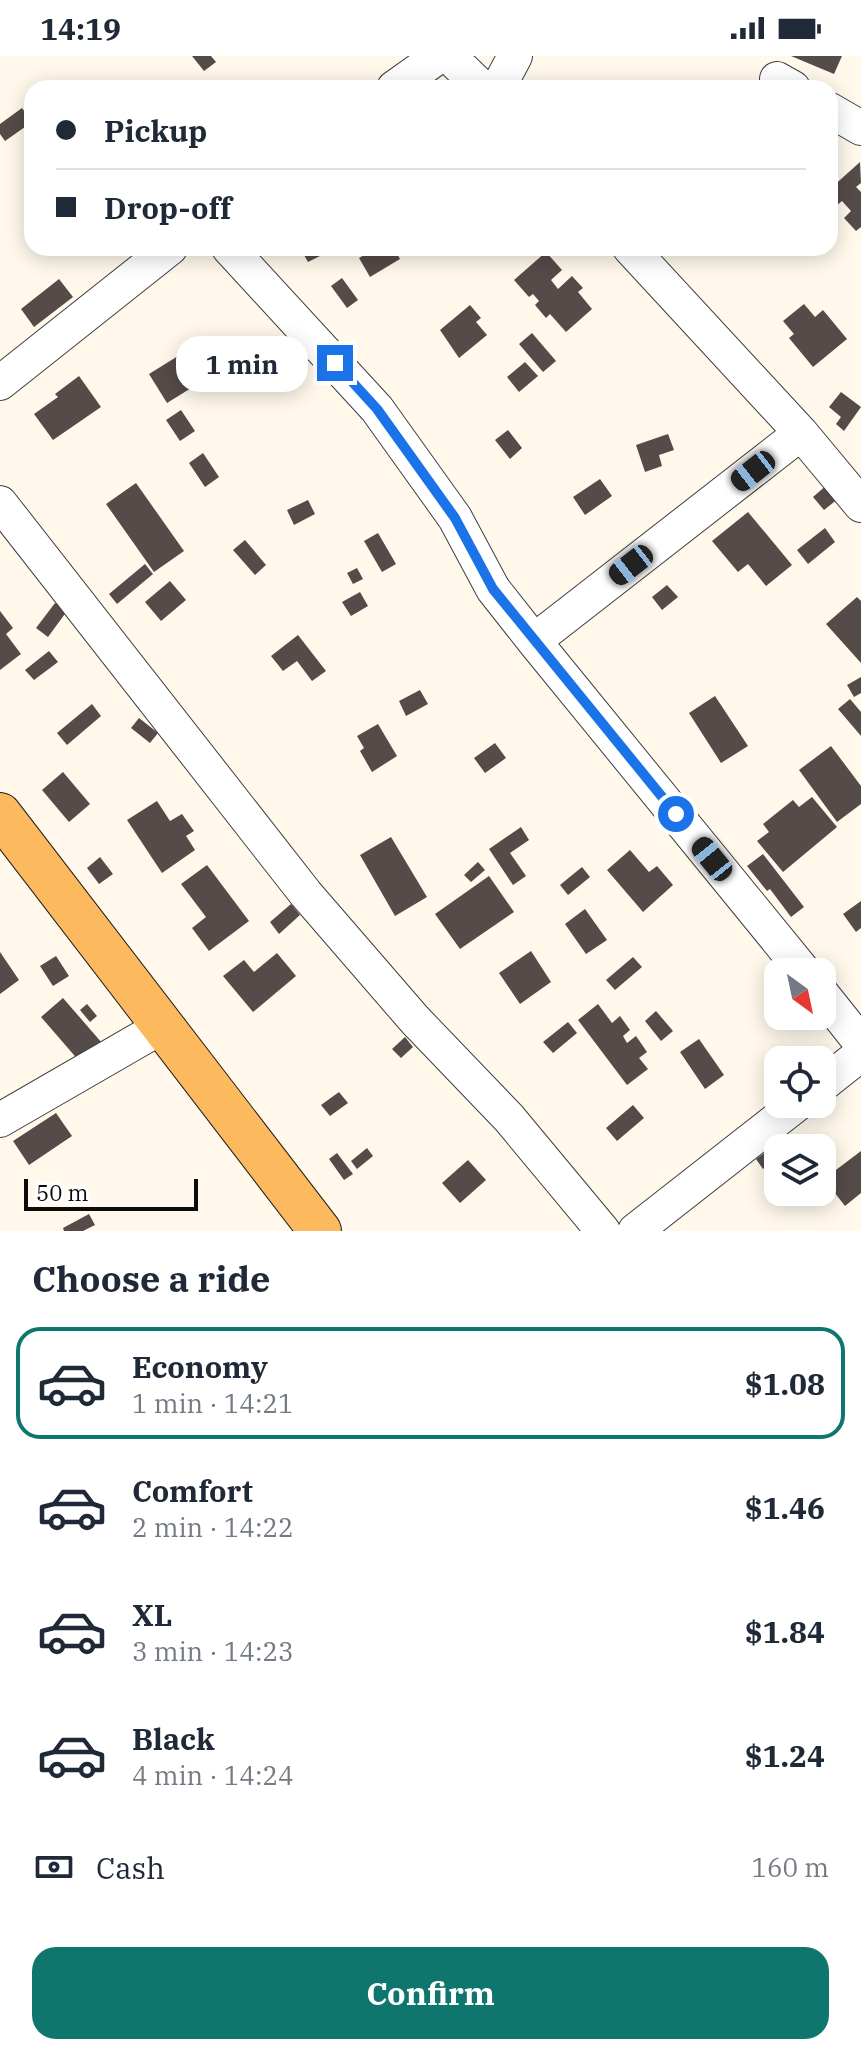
<!DOCTYPE html>
<html lang="en">
<head>
<meta charset="utf-8">
<style>
  body { margin:0; font-family:"IBM Plex Serif",serif; background:#f6f6f7; color:#1f2937; height:100vh; display:flex; flex-direction:column; font-size:30px; white-space:nowrap }
  * { box-sizing:border-box; margin:0 }
  p { font-size:26px; color:#747a83 }
  .icon { flex:none; width:44px; height:44px; fill:none; stroke:currentColor; stroke-width:2; stroke-linecap:round; stroke-linejoin:round }
  .map { position:relative; height:1175px; overflow:hidden }
  .side { display:flex; flex-direction:column; background:#fff; flex:1 }
  .side>* { flex:none }
  .top-card { position:absolute; left:24px; top:24px; width:814px; height:176px; border-radius:24px; box-shadow:0 4px 20px #0003; display:grid; align-content:center; height:176px; padding:0 32px; background:#fff }
  .needle { width:52px; rotate:147deg }
  .fabs { position:absolute; left:764px; top:902px; display:grid; gap:16px }
  .fabs a { display:grid; place-items:center; width:72px; height:72px; border-radius:16px; background:#fff; box-shadow:0 4px 20px #0003; font-size:40px }
  .scale { position:absolute; left:24px; bottom:20px; width:174px; box-sizing:border-box; padding-left:8px; border:4px solid #0c0c0c; border-top:0; font-size:22px; line-height:28px; white-space:nowrap; color:#0c0c0c; -webkit-text-stroke:6px #fff; paint-order:stroke }
  .end { position:absolute; width:36px; height:36px; margin:-18px; border:10px solid #1a73e8; background:#fff; box-shadow:0 0 0 4px #fff }
  .from { border-radius:50% }
  .bubble { position:absolute; height:56px; border-radius:24px; background:#fff; box-shadow:0 4px 20px #0003; font-size:26px; font-weight:700; line-height:56px; text-align:center }
  .car { position:absolute; width:24px; height:48px; margin:-24px -12px; border-radius:10px; box-shadow:0 0 6px 2px #0007; background:linear-gradient(#222 24%,#8ab4d8 0 40%,#222 0 76%,#8ab4d8 0 86%,#222 0) }
  .top-card b { display:flex; align-items:center; gap:28px; height:76px; font-size:30px }
  .top-card b+b { border-top:2px solid #e0e1e3 }
  .top-card i { width:20px; height:20px; background:#1f2937 }
  ul { padding:0; list-style:none }
  li { display:flex; align-items:center; gap:24px; height:112px; margin:0 16px 12px; padding:0 16px; border:4px solid transparent; border-radius:24px }
  li div { flex:1 }
  li b { display:block; font-size:30px }
  li em { font-style:normal; font-weight:700 }
  li.current { border-color:#0f766e }
  li>.icon { width:72px; height:72px; stroke-width:1.5 }
  h2 { padding:0 32px; font-size:36px; line-height:96px }
  .pay { display:flex; align-items:center; gap:20px; height:88px; padding:0 32px; font-size:30px }
  .pay p { margin-inline-start:auto }
  .cta { display:flex; gap:16px; margin-top:auto; padding:16px 32px }
  .cta a { flex:1; height:92px; border-radius:24px; background:#0f766e; color:#fff; font-size:32px; font-weight:700; line-height:92px; text-align:center }
  .status { display:flex; justify-content:space-between; align-items:center; height:56px; padding:0 40px; background:#fff; direction:ltr }
  .status svg { height:22px; fill:currentColor }
  .map>svg:first-child { display:block }
</style>
</head>
<body>
<div class="status"><b>14:19</b><svg viewBox="0 0 49 12"><path d="M0 12V9h3v3zM5 12V6h3v6zM10 12V3h3v9zM15 12V0h3v12zM26 1h20v11H26zM47 4h2v5h-2z"/></svg></div>
<div class="map">
<svg width="861" height="1175" viewBox="0 0 861 1175">
  <rect width="100%" height="100%" fill="#fff8eb"/>
  <path fill="#554b48" d="M192,0H211L216,6L204,15Z
    M791,0H842L834,18Z
    M22,52L32,66L5,85L0,78V68Z
    M860,106L861,127L856,131L861,136V171L856,175L844,162L851,155L842,145L836,150L830,143V133Z
    M300,192H316L320,200L308,206Z
    M376,192H394L400,203L370,221L359,202Z
    M546,196L562,214L551,224L558,233L572,220L583,232L578,236L592,253L566,276L550,258L546,262L535,249L539,245L533,238L529,241L514,224Z
    M342,222L358,244L347,252L331,230Z
    M59,223L73,241L34,271L21,253Z
    M804,248L815,261L823,254L847,283L813,311L789,282L794,278L783,265Z
    M470,249L481,262L476,266L487,279L459,302L440,274Z
    M532,277L556,305L543,316L519,288Z
    M199,287L217,316L167,347L149,318Z
    M525,306L538,320L519,336L507,321Z
    M79,320L101,351L53,384L34,358L58,341L55,338Z
    M841,336L861,351L844,375L836,368L841,361L829,351Z
    M181,354L195,375L180,385L166,364Z
    M508,374L522,392L510,403L495,384Z
    M668,378L674,394L659,399L662,410L645,416L636,389Z
    M203,397L219,421L205,431L189,407Z
    M600,423L612,440L585,459L573,441Z
    M136,427L184,495L154,516L106,448Z
    M828,428L839,442L824,454L813,441Z
    M308,444L315,458L294,469L287,454Z
    M748,456L792,509L766,530L748,508L738,516L712,485Z
    M825,472L835,486L808,508L797,494Z
    M378,477L396,508L382,516L364,485Z
    M245,484L266,509L255,519L233,494Z
    M145,508L153,518L117,548L109,538Z
    M357,512L363,523L353,528L347,517Z
    M170,525L186,544L161,565L145,546Z
    M667,529L678,541L662,554L652,541Z
    M360,536L368,550L351,560L342,546Z
    M857,541L861,545V607L826,568Z
    M55,547L67,555L48,581L36,572Z
    M0,555L13,572L6,578L21,598L0,614Z
    M298,579L326,615L312,625L297,605L283,615L271,600Z
    M49,595L58,606L34,624L25,614Z
    M861,621V637L854,641L847,629Z
    M420,634L428,648L406,660L399,645Z
    M715,640L748,690L721,707L689,657Z
    M850,643L861,656V680L838,653Z
    M92,648L101,660L67,689L57,677Z
    M139,662L158,677L150,687L131,672Z
    M378,668L397,700L372,716L360,695L364,692L357,680Z
    M495,687L506,702L485,717L474,702Z
    M831,690L861,730V748L837,766L799,714Z
    M63,716L90,748L69,766L42,734Z
    M812,741L837,771L783,816L757,785L769,776L763,768L793,744L799,751Z
    M157,745L170,765L182,758L194,775L186,780L195,794L162,817L127,764Z
    M521,771L529,784L510,797L526,820L513,829L489,793Z
    M391,781L427,841L395,860L360,799Z
    M630,794L649,816L657,810L673,829L643,856L607,814Z
    M763,798L804,851L791,861L770,833L767,835L747,810Z
    M100,801L113,818L99,828L87,812Z
    M478,806L485,814L471,826L464,819Z
    M207,809L249,865L209,895L192,872L206,861L181,828Z
    M582,811L590,821L568,839L560,829Z
    M489,820L514,856L460,893L435,858Z
    M861,845V872L856,876L843,858Z
    M291,848L300,859L279,878L270,866Z
    M585,853L607,884L586,898L565,868Z
    M531,895L551,926L520,948L499,917Z
    M0,896L19,924L0,938Z
    M277,897L296,920L253,956L223,920L244,904L254,916Z
    M56,900L69,920L53,930L40,910Z
    M633,901L642,911L615,934L606,924Z
    M63,942L102,987L80,1006L41,961Z
    M87,948L97,960L90,966L80,954Z
    M598,948L612,967L620,960L630,974L623,980L627,987L636,980L647,996L639,1002L648,1013L627,1029L578,964Z
    M656,955L673,975L661,985L645,965Z
    M568,966L577,977L553,997L543,986Z
    M405,981L413,991L401,1002L392,993Z
    M699,983L724,1019L705,1033L680,996Z
    M339,1036L348,1047L330,1060L321,1049Z
    M633,1049L644,1062L617,1085L606,1072Z
    M56,1057L72,1080L29,1109L13,1085Z
    M774,1090L778,1102L763,1113L756,1103Z
    M367,1092L373,1100L357,1113L351,1105Z
    M861,1095V1137L845,1150L824,1123Z
    M337,1097L353,1118L344,1124L329,1103Z
    M468,1104L486,1124L460,1147L442,1127Z
    M89,1158L95,1169L83,1175H64L63,1172Z"/>
  <g fill="none" stroke-linecap="round" stroke-linejoin="round">
    <g stroke="#3f3f3f" stroke-width="36">
      <path id="minor" d="M449,0L482,32
        M777,23L793,32
        M394,32L439,0
        M498,32L515,0
        M830,54L861,72
        M229,192L377,353L455,462L493,533L534,585
        M630,192L801,377L861,449
        M0,327L170,192
        M801,377L534,585L804,916
        M0,447L306,838L415,964L509,1062L603,1175
        M822,938L861,987
        M822,1029L861,998
        M0,1064L163,970
        M635,1175L797,1048"/>
    </g>
    <g stroke="#1d1d1d" stroke-width="44">
      <path id="major" d="M0,758L320,1175"/>
    </g>
    <use href="#minor" stroke="#fff" stroke-width="34"/>
    <use href="#major" stroke="#fdb95d" stroke-width="42"/>
  </g>
  <g fill="none" stroke-linecap="round" stroke-linejoin="round">
    <path stroke="#1a73e8" stroke-width="10" d="M335,307L377,353L455,462L493,533L676,758"/>
  </g>
</svg>
<div class="fabs">
<a><svg class="needle" viewBox="-14 -14 28 28"><path d="M0-13l5 13h-10z" fill="#e53935"/><path d="M0 13l5-13h-10z" fill="#747a83"/></svg></a>
<a><svg class="icon" aria-label="locate" viewBox="0 0 24 24"><circle cx="12" cy="12" r="6"/><path d="M12 2v4M12 18v4M2 12h4M18 12h4"/></svg></a>
<a><svg class="icon" aria-label="layers" viewBox="0 0 24 24"><path d="M12 4l9 5-9 5-9-5zM3 14l9 5 9-5"/></svg></a>
</div>
<div class="scale">50 m</div>
<i class="end from" style="left:676px;top:758px"></i>
<i class="end" style="left:335px;top:307px"></i>
<div class="bubble" style="left:176px;top:280px;width:132px">1 min</div>
<i class="car" style="left:753px;top:415px;rotate:232deg"></i>
<i class="car" style="left:631px;top:509px;rotate:232deg"></i>
<i class="car" style="left:712px;top:803px;rotate:321deg"></i>
<div class="top-card">
<b><i class="from"></i>Pickup</b>
<b><i></i>Drop-off</b>
</div>
</div>
<section class="side">
<h2>Choose a ride</h2>
<ul>
<li class="current"><svg class="icon" aria-label="car" viewBox="0 0 24 24"><path d="M5 17H2v-5l4-1 3-4h7l3 4 3 1v5h-3M9 17h6M6 11h13"/><circle cx="7" cy="17" r="2"/><circle cx="17" cy="17" r="2"/></svg><div><b>Economy</b><p>1 min · 14:21</p></div><em>$1.08</em></li>
<li><svg class="icon" aria-label="car" viewBox="0 0 24 24"><path d="M5 17H2v-5l4-1 3-4h7l3 4 3 1v5h-3M9 17h6M6 11h13"/><circle cx="7" cy="17" r="2"/><circle cx="17" cy="17" r="2"/></svg><div><b>Comfort</b><p>2 min · 14:22</p></div><em>$1.46</em></li>
<li><svg class="icon" aria-label="car" viewBox="0 0 24 24"><path d="M5 17H2v-5l4-1 3-4h7l3 4 3 1v5h-3M9 17h6M6 11h13"/><circle cx="7" cy="17" r="2"/><circle cx="17" cy="17" r="2"/></svg><div><b>XL</b><p>3 min · 14:23</p></div><em>$1.84</em></li>
<li><svg class="icon" aria-label="car" viewBox="0 0 24 24"><path d="M5 17H2v-5l4-1 3-4h7l3 4 3 1v5h-3M9 17h6M6 11h13"/><circle cx="7" cy="17" r="2"/><circle cx="17" cy="17" r="2"/></svg><div><b>Black</b><p>4 min · 14:24</p></div><em>$1.24</em></li>
</ul>
<div class="pay"><svg class="icon" aria-label="cash" viewBox="0 0 24 24"><path d="M3 7h18v10H3z"/><circle cx="12" cy="12" r="2"/></svg>Cash<p>160 m</p></div>
<div class="cta"><a>Confirm</a></div>
</section>
</body>
</html>
